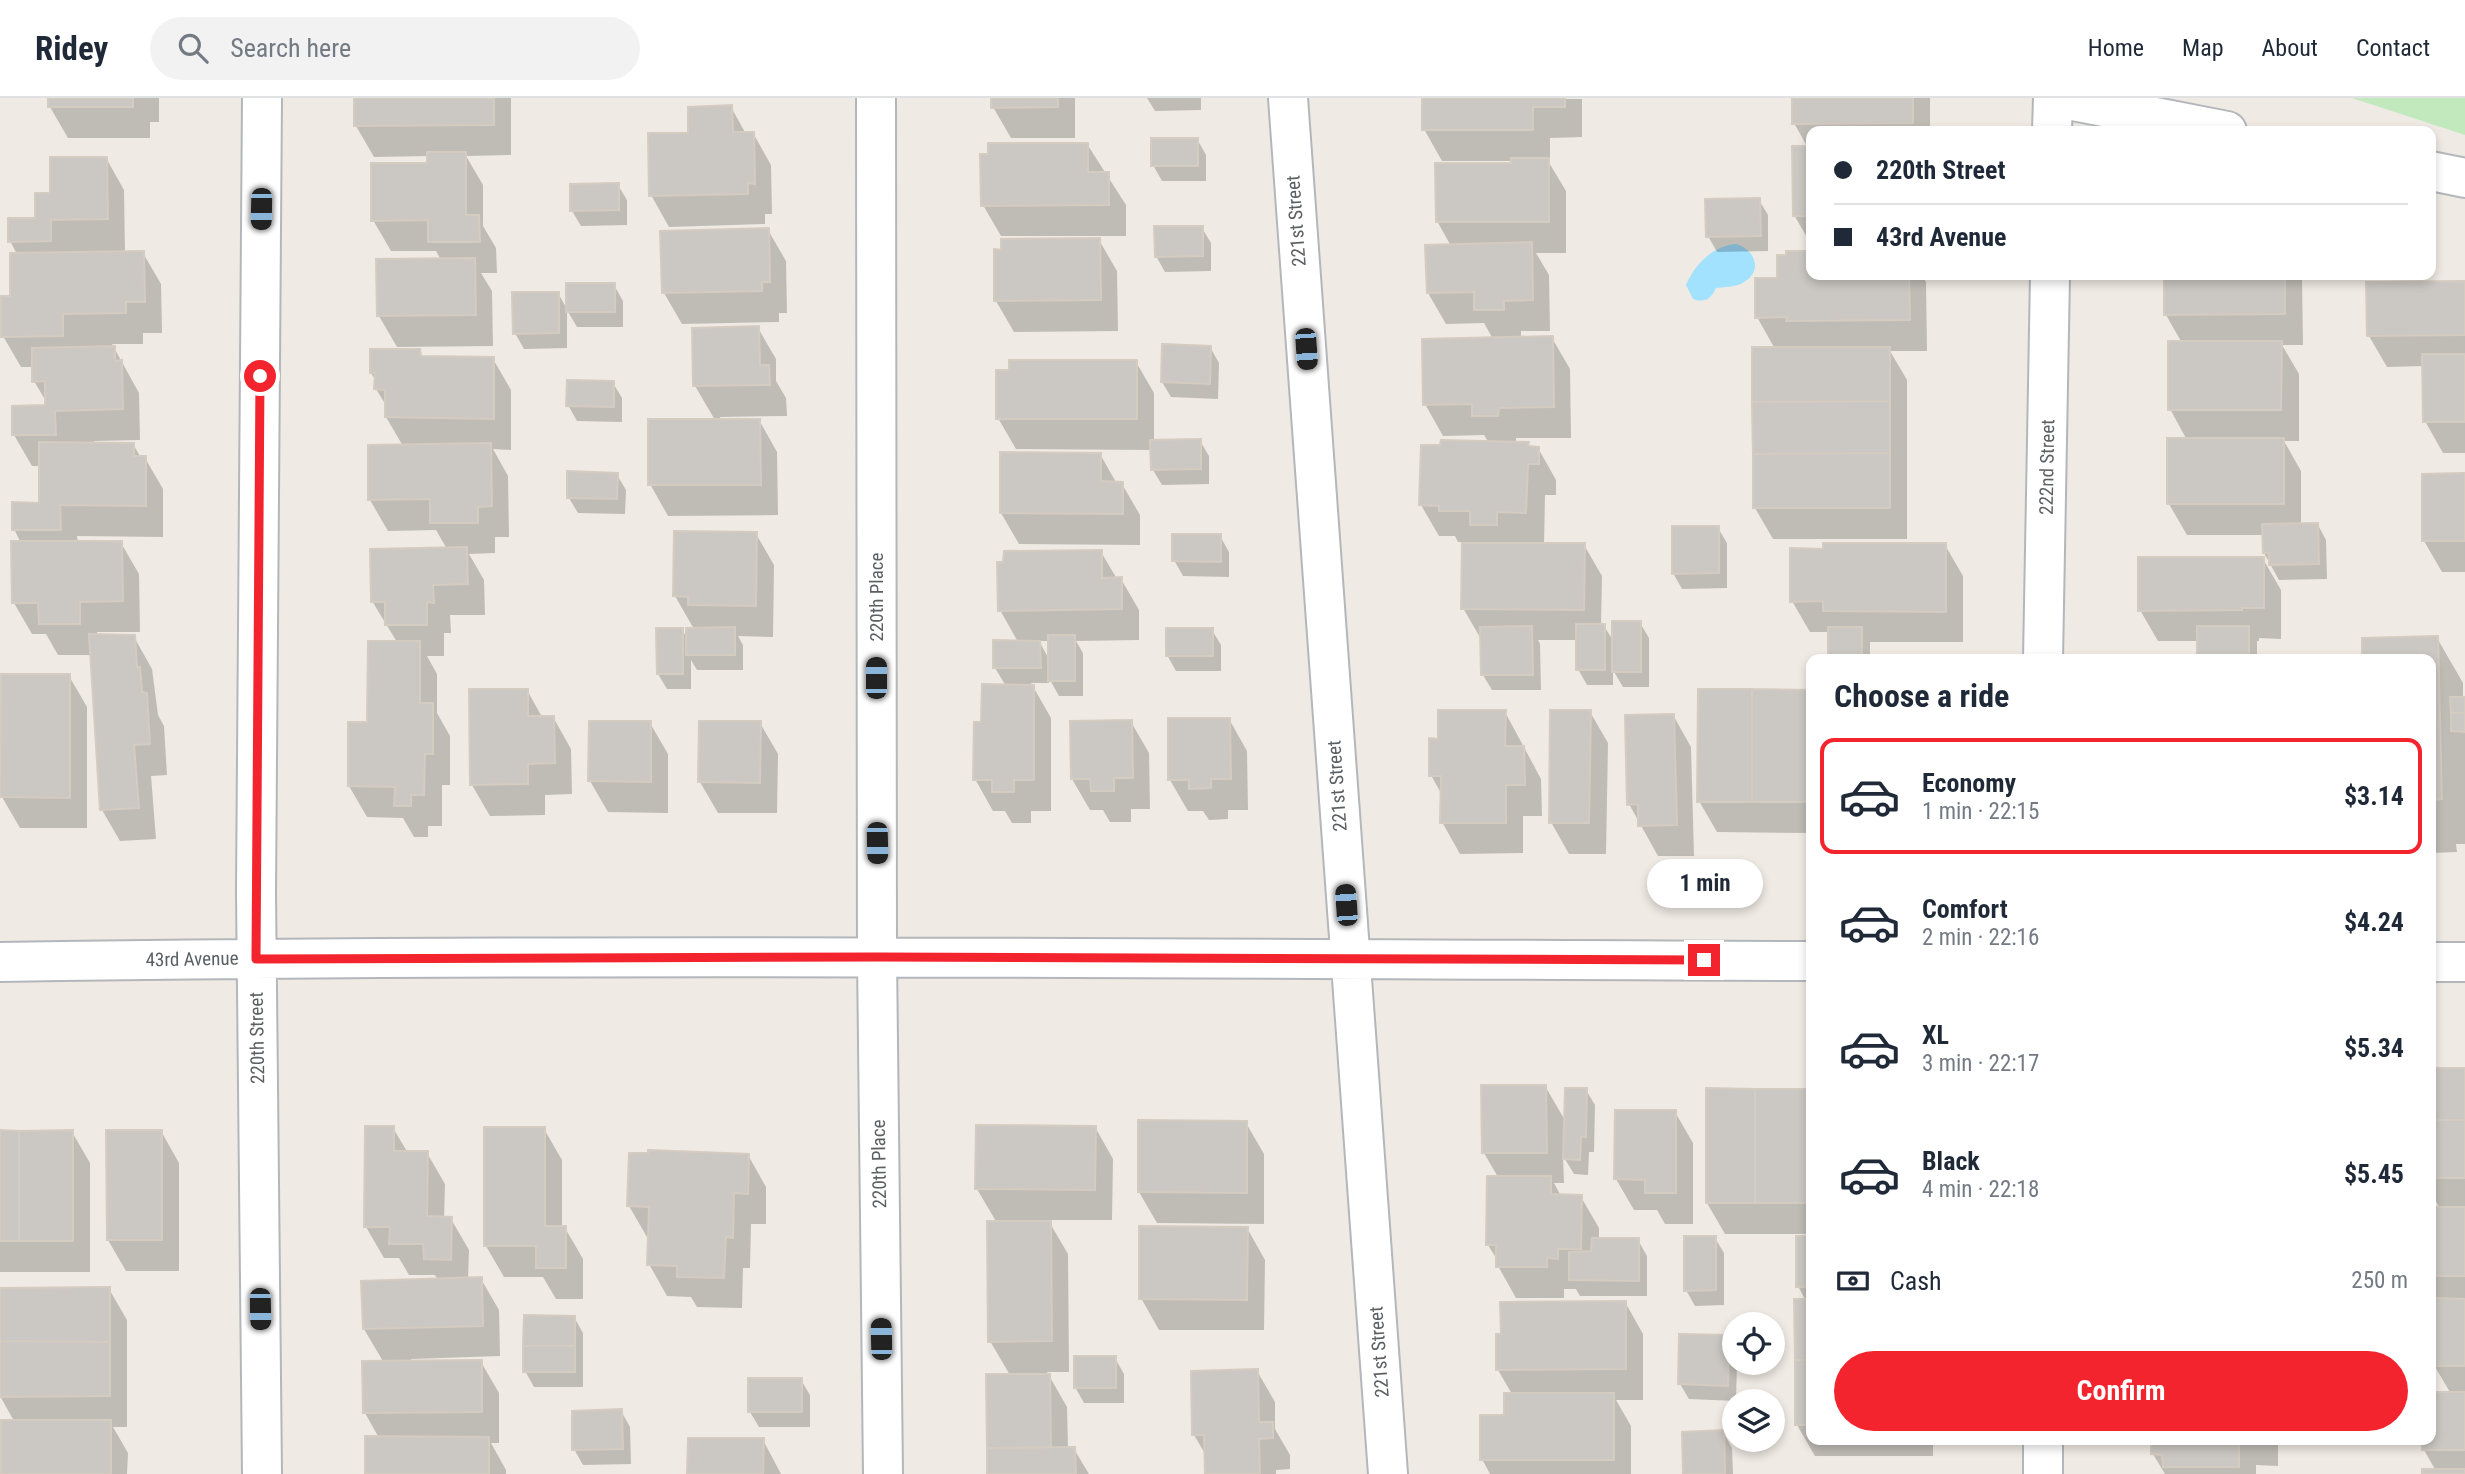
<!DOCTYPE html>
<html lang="en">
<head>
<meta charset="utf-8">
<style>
  body { margin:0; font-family:"Roboto Condensed",sans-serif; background:#f2f2f3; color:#1f2937; height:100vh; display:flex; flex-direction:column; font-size:26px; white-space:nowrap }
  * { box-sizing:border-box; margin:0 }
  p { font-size:23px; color:#747a83 }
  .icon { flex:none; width:38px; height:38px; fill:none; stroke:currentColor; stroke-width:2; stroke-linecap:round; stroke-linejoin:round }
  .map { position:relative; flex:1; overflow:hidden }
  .panel { position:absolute; left:1806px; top:556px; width:630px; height:791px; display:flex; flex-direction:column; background:#fff; border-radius:14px; box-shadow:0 4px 10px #0003 }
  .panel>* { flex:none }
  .banner { position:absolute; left:1806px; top:28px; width:630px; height:154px; border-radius:14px; box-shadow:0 4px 10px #0003; display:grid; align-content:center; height:154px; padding:0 28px; background:#fff }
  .tools { position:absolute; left:1722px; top:1214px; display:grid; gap:14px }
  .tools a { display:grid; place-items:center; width:63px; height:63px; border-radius:50%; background:#fff; box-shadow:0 4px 10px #0003; font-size:35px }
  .end { position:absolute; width:32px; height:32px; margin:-16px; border:9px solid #f3242d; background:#fff; box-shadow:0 0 0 4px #fff }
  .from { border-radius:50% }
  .bubble { position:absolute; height:49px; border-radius:24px; background:#fff; box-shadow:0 4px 10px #0003; font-size:23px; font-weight:700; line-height:49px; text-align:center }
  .car { position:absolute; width:21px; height:42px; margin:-21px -10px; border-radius:9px; box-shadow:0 0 5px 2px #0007; background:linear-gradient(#222 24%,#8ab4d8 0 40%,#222 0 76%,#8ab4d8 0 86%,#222 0) }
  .banner b { display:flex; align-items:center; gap:24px; height:66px; font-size:26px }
  .banner b+b { border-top:2px solid #e0e1e3 }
  .banner i { width:18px; height:18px; background:#1f2937 }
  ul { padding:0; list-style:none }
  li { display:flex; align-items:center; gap:21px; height:116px; margin:0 14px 10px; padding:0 14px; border:4px solid transparent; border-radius:14px }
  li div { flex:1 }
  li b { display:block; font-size:26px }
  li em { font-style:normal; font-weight:700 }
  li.current { border-color:#f3242d }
  li>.icon { width:63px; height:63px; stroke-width:1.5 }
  h2 { padding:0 28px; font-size:32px; line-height:84px }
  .pay { display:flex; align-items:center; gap:18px; height:77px; padding:0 28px; font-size:26px }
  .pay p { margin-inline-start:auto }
  .primary-button { display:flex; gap:14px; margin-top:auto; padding:14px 28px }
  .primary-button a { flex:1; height:80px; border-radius:42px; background:#f3242d; color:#fff; font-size:28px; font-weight:700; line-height:80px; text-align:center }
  header { display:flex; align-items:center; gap:42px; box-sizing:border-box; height:98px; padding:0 35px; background:#fff; border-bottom:2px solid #e0e1e3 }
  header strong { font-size:33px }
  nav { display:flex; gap:38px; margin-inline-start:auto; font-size:24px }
  .search { width:490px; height:63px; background:#f2f2f3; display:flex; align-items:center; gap:18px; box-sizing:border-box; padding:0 24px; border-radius:38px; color:#747a83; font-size:26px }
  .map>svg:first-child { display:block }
</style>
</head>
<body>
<header>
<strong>Ridey</strong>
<div class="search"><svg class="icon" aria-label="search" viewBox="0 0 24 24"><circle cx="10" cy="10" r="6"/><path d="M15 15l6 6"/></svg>Search here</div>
<nav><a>Home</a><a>Map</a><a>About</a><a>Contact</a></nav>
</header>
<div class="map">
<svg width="2465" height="1376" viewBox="0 0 2465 1376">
  <rect width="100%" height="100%" fill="#efeae3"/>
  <path fill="#c2e8bd" d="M2352,0H2465V37Z"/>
  <path fill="#a2e2ff" d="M1736,146C1754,151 1764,172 1744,184C1737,189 1725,189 1716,190C1711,201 1705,205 1693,201L1686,187C1695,166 1713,148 1736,146Z"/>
  <path fill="#0003" fill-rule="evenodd" d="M50,0H159V24H150V40H68L50,9Z
    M356,0H511V57L466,58L483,87V128L496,150L497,175H481L492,193L493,248L397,249L379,218L378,163L441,162L436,153H391L373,122L429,67V58L374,59L356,28Z
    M992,0H1075V40H1011L993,9Z
    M1147,0H1201V12L1155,13Z
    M1424,0L1582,1V39L1550,40V63H1548L1566,93V155H1536L1549,177L1550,233H1521V241L1552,240L1570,271L1571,340H1516V345H1528L1530,350H1538L1556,382V397H1545L1544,447H1584L1602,478L1601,528H1604L1614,544L1640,525L1649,540V589H1623L1613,572V587H1587L1578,571V542H1538L1540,546L1541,592H1492L1483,577L1481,541L1463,510L1464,444H1458L1455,438H1439L1421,407L1489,345L1484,337L1443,338L1425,306L1493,241L1484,225L1446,226L1428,195L1451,148L1437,123L1513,67V63H1442L1424,31Z
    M1793,0H1930V33H1811V146L1794,117L1808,50L1794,25Z
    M731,9L746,36L753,35L771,67L772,116H765V126L669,129L651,97L690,36Z
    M1197,41L1206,57V83H1162L1153,67Z
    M1087,46L1126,107V138H1001L983,107Z
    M106,60L124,92L125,155H143L161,186L162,235H143V246H112L139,295L140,342L94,343V346H133L141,360H145L163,391V439L77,438L78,445H121L139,476L140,534H97V538L134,539L152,571L158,617L164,628L167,677L151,678L156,741L120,743L102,712L93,557H58L46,536H32L14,505L21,445L14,431L40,406L41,368H32L14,337L47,309V305L34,283V269H21L3,238L12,200L17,156L10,143L37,122L52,96Z
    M618,87L627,102V127L581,128L572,113Z
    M1759,102L1768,117V153L1717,154L1708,138Z
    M1202,130L1211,145V173L1165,174L1156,158Z
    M768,132L786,163L787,215H779V224L682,226L664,195Z
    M1099,142L1117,173L1118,233L1014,234L996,203Z
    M1811,154V177H1922L1926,184L1927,253H1890L1907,282V441H1773L1755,410L1775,251L1757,219L1779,181L1787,155Z
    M2165,177H2301L2302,179L2303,247H2282L2299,276V343H2284L2301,373V427H2318L2326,442L2327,481L2279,482L2264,455V437H2187L2169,406L2187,342L2170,311L2182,245L2166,217Z
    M2465,185V355H2443L2425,323L2424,268L2387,269L2369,238Z
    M614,187L623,203V229H577L567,212V250L524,251L515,235L558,195L568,213Z
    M758,230L776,261V283L786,300L787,318L720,319V322H759L777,354L778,417L668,418L650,386L715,322L695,288Z
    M1210,249L1219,265L1218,301L1171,299L1162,284Z
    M419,253L423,260L493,261L511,292V352L493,351L508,378L509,439H495V455L469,456L484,482L485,517H450L451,535H444V558H427L437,576V615L450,638V687H442V728H428V739H414L403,720L367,719L349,688L397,544L372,503L447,451L436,432L388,433L370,402L403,348L386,319L387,309L376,291V283L371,275Z
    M1136,264L1154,295V343H1200L1209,358V386L1162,387L1153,372L1152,352L1016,351L998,320Z
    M613,285L622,300V324L577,323L568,307Z
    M1100,356L1117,386H1122L1140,417V447L1019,446L1001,415Z
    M617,377L626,392L625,416L578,415L569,400Z
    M2465,377V474H2442L2424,443Z
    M1718,430L1727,445V490L1682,491L1673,475Z
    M756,436L774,467L773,539L738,538L743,547V572H697L691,562V591H667L658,576L682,532L688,541L694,531L675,498Z
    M1220,438L1229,454V479L1183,478L1174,462Z
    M1945,447L1963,478V544H1870V562H1830V534H1810L1792,503L1825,453Z
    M1101,454L1117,481H1121L1139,512V542L1076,543L1083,555V598H1059L1049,580V585H1031L1051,620V713H1031V725H1012L1005,713H993L975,681L983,625L1006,588L995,570L1018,544L1000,512ZM1039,543H1050V563Z
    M2263,461L2281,492V541L2259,540V543H2257V562H2199V543H2158L2140,512Z
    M1212,532L1221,547V573H1176L1167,557Z
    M2437,540L2463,585V601H2465V746H2456L2457,754L2431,755V562Z
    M69,578L87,609V730H20L2,699Z
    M527,592L542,619H553L571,651L572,696L545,697V717L490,718L472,687Z
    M1808,593L1811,600V735L1717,734L1699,703Z
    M1505,614L1541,681L1542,718H1523V755L1460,756L1442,724V697L1431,677L1440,642Z
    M1590,614L1608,645L1606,756H1569L1551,724Z
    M1673,617L1691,649L1694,758H1658L1629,706Z
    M1229,621L1247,653L1248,712H1228V721L1209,722L1203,713H1188L1170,682Z
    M1131,624L1149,655L1150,711H1131V724H1110L1103,712H1090L1072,681Z
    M650,625L668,656V715L608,714L590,683Z
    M760,625L778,656L777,715H718L700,684Z
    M2431,972H2465V1376H2424L2436,1373L2424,1352L2431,1342V1296H2451L2434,1267L2435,1219H2431V1166H2435L2440,1111L2431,1094Z
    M1545,988L1566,1024L1586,992L1595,1007L1594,1054H1589L1588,1077L1574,1076L1563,1058L1564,1085H1554L1561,1098L1581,1099L1599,1130V1142H1638L1647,1158V1198H1580L1576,1191H1564V1200H1516L1498,1168V1163L1488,1147L1498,1079L1484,1055Z
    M1805,993L1811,1004V1136H1725L1707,1105Z
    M1675,1014L1693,1045V1126H1665L1657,1112H1634L1616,1081Z
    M1246,1025L1264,1056V1126L1157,1125L1139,1094Z
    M1095,1029L1113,1061L1112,1122H1048L1068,1156L1069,1274H1047L1067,1309L1068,1351H1074L1089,1376H989L988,1277H1010L990,1243L997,1125L977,1091Z
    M393,1030L408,1055H427L445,1086L444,1121H451L469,1152L468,1181H481L499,1212L500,1258L411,1261L412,1265L481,1264L499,1295V1345H491L506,1372V1376H367L379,1340L365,1315L384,1265L364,1231L438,1182L435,1177H409L399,1160H384L366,1129Z
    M544,1031L562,1062V1130H565L583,1161V1201H556L543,1179H504L486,1148Z
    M161,1033L179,1065V1173H126L108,1142Z
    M0,1034H72L90,1065V1174H0Z
    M748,1057L766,1089V1126H751L750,1170H743L742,1210L697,1209L691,1199L667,1198L649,1166L650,1139H647L629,1108Z
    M1247,1130L1265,1162L1264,1232H1159L1141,1200Z
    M1715,1140L1724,1155V1207L1695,1208L1686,1192Z
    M1798,1140H1811V1342H1933V1358H1815L1797,1327L1806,1203L1798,1188Z
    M0,1191H109L127,1222V1329H113L128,1355L127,1376H3L14,1323L0,1298Z
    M1625,1204L1643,1236V1302H1616L1631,1328V1376H1490L1482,1361L1505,1319L1512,1296L1498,1272Z
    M574,1219L583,1235V1289H534L525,1273Z
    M1728,1239L1734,1250V1265H1737L1736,1303L1689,1301L1680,1286Z
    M1115,1260L1124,1276V1305H1084L1075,1289Z
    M1257,1273L1275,1304V1331L1290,1357V1371L1276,1372V1376H1207V1359L1194,1337Z
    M801,1282L810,1297V1329H759L750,1314Z
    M621,1313L630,1329L631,1366L583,1367L574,1351Z
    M1723,1334L1732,1350L1733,1376H1685Z
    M763,1342L781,1376H689Z
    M2153,1342H2278V1368L2256,1367V1376H2165L2153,1356Z"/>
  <path fill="#cbc7c2" stroke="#d4cbc1" stroke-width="2" d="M48,0H133V9H48Z
    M354,0H494V27L354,28Z
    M991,0H1058V9L991,10Z
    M1422,0H1565V9H1533V32H1422Z
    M1792,0H1913V25L1792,26Z
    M732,7L733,34H754L755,86L748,85V96L649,98L648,35H688V9Z
    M1151,40H1198V68H1151Z
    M988,45H1088V74H1109V107L981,108L980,56H988Z
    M1792,48H1811V118H1793Z
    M427,54H466V117H479L480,144H428V122L371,123V65H427Z
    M50,59H107L108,121L51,122V143L8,144V120H35V95H50Z
    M1511,60H1549V124H1436L1435,65H1511Z
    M619,85V112L570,113V86Z
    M1760,100L1761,138L1706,139L1705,101Z
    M1154,128H1203V158L1155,159Z
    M769,130L770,184H762V193L662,195L660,133Z
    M1100,140L1101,202L994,203V151L1001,152V141Z
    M1532,144L1533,202L1504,203V212H1474V194L1427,195L1425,147Z
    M144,153L145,204H126V215L63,216V238L1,239V198H10V155Z
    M1786,153H1811V177H1909L1910,222L1786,223L1787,219L1755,220V180H1777V157H1786Z
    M475,160L476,217L377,218L376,161Z
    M2164,177H2285V216L2164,217Z
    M2465,183V237L2367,238L2366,184Z
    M566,185H615V214H566Z
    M512,194H559V235L513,236Z
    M759,228L760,267H769L770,287L693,288L692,230Z
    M1553,238L1554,309L1499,310L1498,318H1472V306L1423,307L1422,241Z
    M2168,243H2282L2281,312H2168Z
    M1162,246L1211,248L1210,286L1161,284Z
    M115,248V263L122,262L123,311L55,313L56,337H12V308L45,307V283L32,284V250Z
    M1752,249H1890V303L1752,304Z
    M370,251H420L421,258L494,259V321L385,319V292L374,291L375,275H370Z
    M2422,256H2465V324H2423Z
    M1009,262H1137V321H996V272H1009Z
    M567,282L614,283V309L566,308Z
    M1890,303V355L1753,356L1752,304Z
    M648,321H760L761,387H648Z
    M2167,340H2284V406H2167Z
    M1201,341V371L1151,372L1150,342Z
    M1441,342L1529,344L1528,348L1539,349V366H1528L1526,415L1497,414V427H1470V413H1439V408L1419,407L1421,347H1440Z
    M39,344L134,345V358H146V408L60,407L61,432H12V404L39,405Z
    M491,345L492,408L478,409V425H430V401L368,402V347Z
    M1000,354L1101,355V383L1123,384V416L1000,415Z
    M1890,355V410H1753V356Z
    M567,373L618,375L617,401L567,400Z
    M2465,375V443H2422V376Z
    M2318,425L2319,466L2269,467V455H2263L2262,426Z
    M1672,428H1719V475L1672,476Z
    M674,433L757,434L756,508L688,507V499L673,498Z
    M1172,436H1221V464L1172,463Z
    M11,443H122L123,503L80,504V526H39L38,505H12Z
    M1462,445H1585L1584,512L1461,511Z
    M1823,445H1946V514L1823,513V503L1790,504V450L1823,451Z
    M467,449L468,486L433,487L434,505L427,504V527H385V504H371L370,451Z
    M1102,452V480L1122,479V511L998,513L997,464H1003L1004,453Z
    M2138,459H2264V510H2242V512L2138,513Z
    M1612,523H1641V574H1612Z
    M1576,526H1605V572H1576Z
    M1532,528L1533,577H1481L1480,529Z
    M2197,528H2249V562H2197Z
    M735,529V557H686V530Z
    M1828,529H1862V562H1828Z
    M656,530H683V576H657Z
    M1166,530H1213V558H1166Z
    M89,536L135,537L137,569H140L142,594L147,595L150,646L134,647L139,710L100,712Z
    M1048,537H1075V583H1048Z
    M2438,538L2442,701L2431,702V710V562H2362V540Z
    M993,542L1040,543L1041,570H993Z
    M368,543H420V605H433V656H425L424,697H411V708H394L395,689L348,688V624H367Z
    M1,576H70V700L0,699Z
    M982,586L1034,587V682H1014V694H992V682H973L974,624H981Z
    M469,591H528V618H554L555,665L528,666V686L470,687Z
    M1698,591H1752V704H1697Z
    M1752,591L1809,592L1808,704H1752Z
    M2450,599H2465V615H2451Z
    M1438,612H1506L1505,648H1524L1525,687H1506V725H1440L1441,678H1429V640L1438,641Z
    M1550,612H1591L1589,725H1549Z
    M2451,615H2465V634L2451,633Z
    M1674,616L1677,727L1638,728V706L1627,707L1625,617Z
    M1168,620H1230L1231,681H1211V690L1189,691V682H1168Z
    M1132,622L1133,680H1114V693H1091L1090,681H1071L1070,623Z
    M589,623H651V684L588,683Z
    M699,623H761L760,685L698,684Z
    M2431,970H2465V1022H2431Z
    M1481,987H1546L1547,1055H1482Z
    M1565,990H1587L1586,1039H1581L1580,1062L1563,1061Z
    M1706,990L1755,991V1105H1706Z
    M1755,991H1806V1105H1755Z
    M1615,1012H1676V1095H1645V1082L1614,1081Z
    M1138,1022L1247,1023V1095L1138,1094Z
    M2431,1022H2465V1080H2431Z
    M976,1027L1096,1028L1095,1092L975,1091Z
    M365,1028H394V1053H428L427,1118L452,1119L451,1162L424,1161L423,1146H389L390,1129H364Z
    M484,1029H545V1128H566V1170H536V1148H484Z
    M0,1032L19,1033V1143H0Z
    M73,1032V1143H19V1033Z
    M106,1032H162V1142H107Z
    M648,1052L749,1056L748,1096L734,1095L733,1140L726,1139L724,1180L677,1179V1168L647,1167L649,1109L627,1108L629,1055H648Z
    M1487,1078H1551V1096L1582,1097L1581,1151H1558V1161L1547,1160V1169H1496V1147H1486Z
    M2434,1109H2465V1178H2434V1188H2431V1165L2433,1164Z
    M987,1123H1051L1052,1243L988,1244Z
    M1139,1128L1248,1129L1247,1202L1139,1201Z
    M1684,1138H1716V1192L1684,1193Z
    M1796,1138H1811V1189H1796Z
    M1592,1140H1639V1183L1569,1182V1154L1591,1153Z
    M482,1179L483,1228L363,1231L361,1183Z
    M110,1189V1244L0,1243V1190Z
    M2433,1200L2465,1201V1268H2433Z
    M1794,1201H1811V1262H1795Z
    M1626,1203V1271L1496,1272V1236H1501L1500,1204Z
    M524,1217L575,1218V1248H523Z
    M1679,1236L1729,1237L1728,1288L1678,1286Z
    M0,1243L110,1244V1298L0,1299Z
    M523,1248H575V1274H523Z
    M1074,1258H1116V1290H1074Z
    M482,1262V1314L363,1315L362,1263Z
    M1795,1262H1811V1327H1795Z
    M1258,1271L1259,1324H1273V1340L1259,1341L1260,1376H1205L1204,1337H1192L1191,1273Z
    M986,1276H1050L1051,1349L987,1350Z
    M748,1280H802V1314H748Z
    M2431,1294H2465V1352H2422V1342H2431Z
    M1504,1295H1614V1362H1480V1317H1504Z
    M622,1311L623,1351L572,1352V1313Z
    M1,1322H111V1376H1Z
    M1724,1332L1725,1376H1683L1682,1334Z
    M365,1338L489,1339V1376H365Z
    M688,1340H764L763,1376H687Z
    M2151,1342H2239V1369H2163L2162,1357L2151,1356Z
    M1075,1349L1076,1376H987V1350Z
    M2422,1371H2465V1376H2422Z"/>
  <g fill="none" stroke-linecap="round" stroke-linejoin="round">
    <g stroke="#b3b7bb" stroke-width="42">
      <path id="minor" d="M262,0L256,794L262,1376
        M876,0L877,859L883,1376
        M1288,0L1388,1376
        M2058,0L2227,33
        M2052,33L2053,0
        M2431,73L2465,80
        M2043,562L2050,177
        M0,864C604,855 1208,861 1811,863
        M2431,864H2465
        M2043,1342V1376"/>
    </g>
    <use href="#minor" stroke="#fff" stroke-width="38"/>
  </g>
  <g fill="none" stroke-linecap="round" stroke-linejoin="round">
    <path stroke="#f3242d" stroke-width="9" d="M260,278L256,861L877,859L1704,862"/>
  </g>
  <g text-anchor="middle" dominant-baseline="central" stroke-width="7" stroke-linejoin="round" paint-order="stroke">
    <g font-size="19" fill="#5b6064" stroke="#fff">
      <text transform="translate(1296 123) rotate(-94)">221st Street</text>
      <text transform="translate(2047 369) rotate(-89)">222nd Street</text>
      <text transform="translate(876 499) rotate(-90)">220th Place</text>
      <text transform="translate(1337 688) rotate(-94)">221st Street</text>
      <text transform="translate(192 861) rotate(-1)">43rd Avenue</text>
      <text transform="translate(257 940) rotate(-91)">220th Street</text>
      <text transform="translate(879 1066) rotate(-91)">220th Place</text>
      <text transform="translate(1379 1254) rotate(-94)">221st Street</text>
    </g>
  </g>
</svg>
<div class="tools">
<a><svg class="icon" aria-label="locate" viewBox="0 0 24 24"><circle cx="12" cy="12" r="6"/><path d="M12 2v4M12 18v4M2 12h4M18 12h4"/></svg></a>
<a><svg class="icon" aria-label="layers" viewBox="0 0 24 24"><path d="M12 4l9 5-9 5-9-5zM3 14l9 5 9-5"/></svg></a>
</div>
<i class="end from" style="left:260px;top:278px"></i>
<i class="end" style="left:1704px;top:862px"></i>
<div class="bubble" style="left:1647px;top:761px;width:116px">1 min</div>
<i class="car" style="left:261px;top:111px;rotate:181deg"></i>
<i class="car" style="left:1306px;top:251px;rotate:176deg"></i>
<i class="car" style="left:876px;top:580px;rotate:0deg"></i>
<i class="car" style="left:877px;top:745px;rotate:179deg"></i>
<i class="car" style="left:1346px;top:807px;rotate:356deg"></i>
<i class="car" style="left:260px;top:1211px;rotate:179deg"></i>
<i class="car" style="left:881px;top:1241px;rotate:359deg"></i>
<div class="banner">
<b><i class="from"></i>220th Street</b>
<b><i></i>43rd Avenue</b>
</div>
<section class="panel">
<h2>Choose a ride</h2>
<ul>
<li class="current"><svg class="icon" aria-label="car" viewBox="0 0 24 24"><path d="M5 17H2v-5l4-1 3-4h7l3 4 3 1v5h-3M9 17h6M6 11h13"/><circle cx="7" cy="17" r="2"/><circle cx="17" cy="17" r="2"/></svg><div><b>Economy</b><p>1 min · 22:15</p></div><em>$3.14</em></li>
<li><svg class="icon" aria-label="car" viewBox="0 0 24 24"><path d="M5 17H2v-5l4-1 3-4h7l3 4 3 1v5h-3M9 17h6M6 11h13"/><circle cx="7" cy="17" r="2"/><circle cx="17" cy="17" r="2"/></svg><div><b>Comfort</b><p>2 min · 22:16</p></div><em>$4.24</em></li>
<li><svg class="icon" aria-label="car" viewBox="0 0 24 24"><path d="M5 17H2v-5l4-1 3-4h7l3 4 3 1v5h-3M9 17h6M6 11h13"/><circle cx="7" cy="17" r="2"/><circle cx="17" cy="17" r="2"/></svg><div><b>XL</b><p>3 min · 22:17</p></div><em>$5.34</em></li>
<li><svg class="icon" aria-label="car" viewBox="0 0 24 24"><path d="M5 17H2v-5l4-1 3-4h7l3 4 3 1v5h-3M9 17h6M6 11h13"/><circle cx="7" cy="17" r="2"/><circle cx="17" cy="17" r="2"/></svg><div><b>Black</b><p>4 min · 22:18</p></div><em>$5.45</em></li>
</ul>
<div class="pay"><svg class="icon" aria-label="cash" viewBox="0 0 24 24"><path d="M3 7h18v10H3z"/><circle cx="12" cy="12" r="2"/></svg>Cash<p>250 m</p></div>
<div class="primary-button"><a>Confirm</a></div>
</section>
</div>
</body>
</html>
